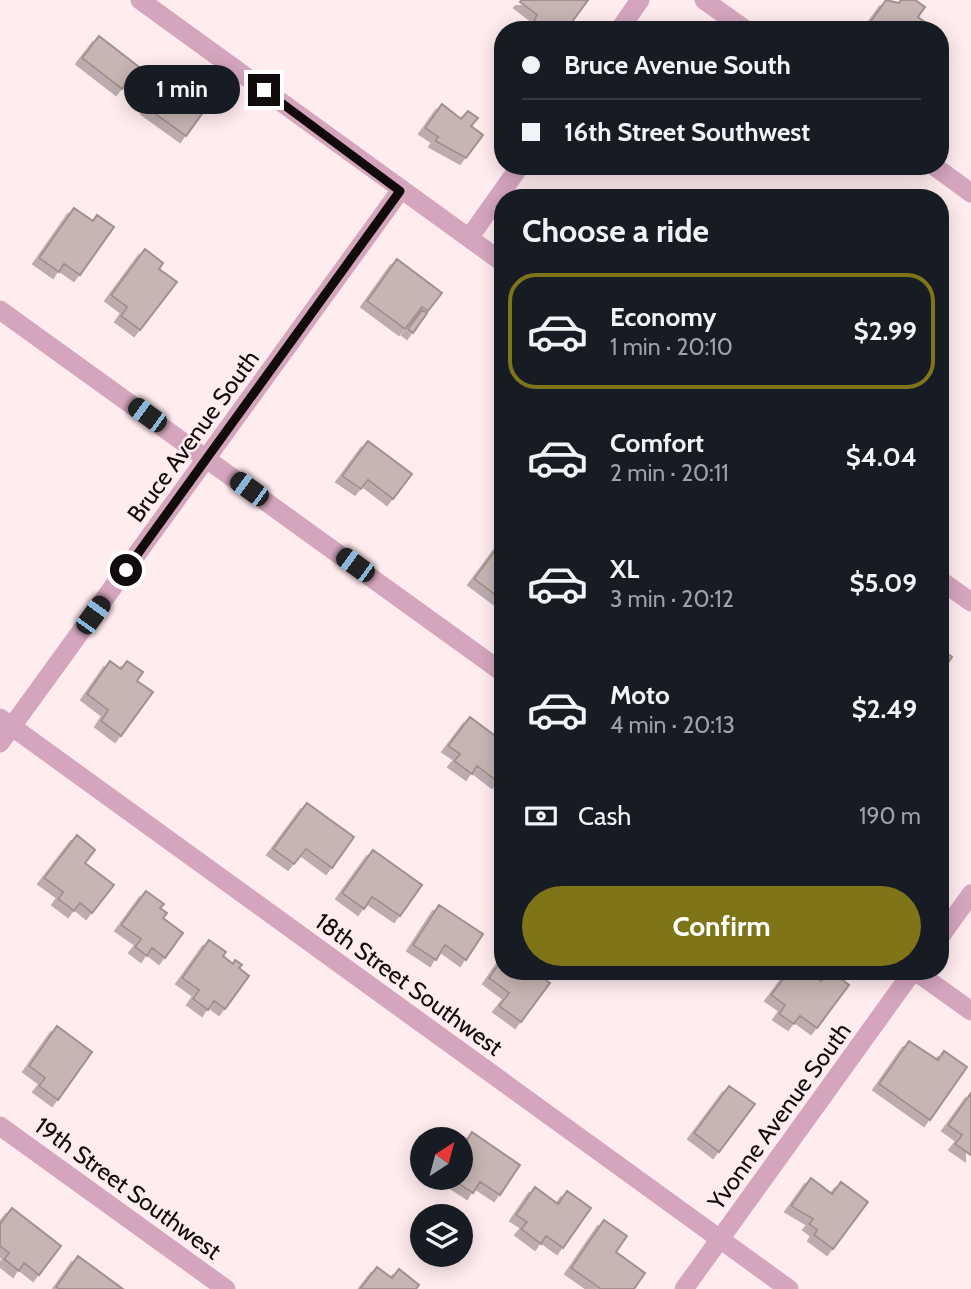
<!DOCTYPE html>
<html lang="en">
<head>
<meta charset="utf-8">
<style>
  body { margin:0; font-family:Cabin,sans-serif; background:#242831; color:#f1f3f6; height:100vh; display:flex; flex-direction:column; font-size:26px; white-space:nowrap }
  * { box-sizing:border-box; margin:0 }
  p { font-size:23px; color:#9ea1a6 }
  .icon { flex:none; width:38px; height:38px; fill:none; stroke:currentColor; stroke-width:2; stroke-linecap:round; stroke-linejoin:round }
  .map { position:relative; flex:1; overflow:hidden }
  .details { position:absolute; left:494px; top:189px; width:455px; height:791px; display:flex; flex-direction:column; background:#171b24; border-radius:28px; box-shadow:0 4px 18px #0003 }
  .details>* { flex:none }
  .banner { position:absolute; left:494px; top:21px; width:455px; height:154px; border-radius:28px; box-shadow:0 4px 18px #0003; display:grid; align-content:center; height:154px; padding:0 28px; background:#171b24 }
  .needle { width:46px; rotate:36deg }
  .buttons { position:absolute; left:410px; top:1127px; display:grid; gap:14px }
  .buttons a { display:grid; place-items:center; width:63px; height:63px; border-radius:50%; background:#171b24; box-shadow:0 4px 18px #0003; font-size:35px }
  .end { position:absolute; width:32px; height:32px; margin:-16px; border:9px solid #110b0c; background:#fff; box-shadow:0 0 0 4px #fff }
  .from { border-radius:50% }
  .bubble { position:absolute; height:49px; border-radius:24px; background:#171b24; box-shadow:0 4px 18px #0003; font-size:23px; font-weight:700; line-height:49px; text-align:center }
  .car { position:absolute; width:21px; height:42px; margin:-21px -10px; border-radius:9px; box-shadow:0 0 5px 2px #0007; background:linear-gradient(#222 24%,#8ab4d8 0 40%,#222 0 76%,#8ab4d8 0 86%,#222 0) }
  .banner b { display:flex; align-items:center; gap:24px; height:66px; font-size:26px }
  .banner b+b { border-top:2px solid #363941 }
  .banner i { width:18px; height:18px; background:#f1f3f6 }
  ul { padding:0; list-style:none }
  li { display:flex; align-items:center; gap:21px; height:116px; margin:0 14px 10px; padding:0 14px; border:4px solid transparent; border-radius:28px }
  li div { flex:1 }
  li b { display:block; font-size:26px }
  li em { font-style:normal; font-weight:700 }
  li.active { border-color:#7f7518 }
  li>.icon { width:63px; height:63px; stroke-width:1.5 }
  h2 { padding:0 28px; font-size:32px; line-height:84px }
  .pay { display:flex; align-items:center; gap:18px; height:77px; padding:0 28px; font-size:26px }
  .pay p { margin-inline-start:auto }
  .button { display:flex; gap:14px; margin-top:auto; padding:14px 28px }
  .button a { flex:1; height:80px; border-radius:42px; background:#7f7518; color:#fff; font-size:28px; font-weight:700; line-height:80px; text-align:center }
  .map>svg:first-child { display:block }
</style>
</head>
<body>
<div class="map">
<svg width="971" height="1289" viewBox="0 0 971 1289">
  <defs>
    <filter id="shadow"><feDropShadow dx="-6" dy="6" stdDeviation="0" flood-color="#0004"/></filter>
  </defs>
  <rect width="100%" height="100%" fill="#ffecef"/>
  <path fill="#c7b5b3" stroke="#a2908e" stroke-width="2" filter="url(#shadow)" d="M522,0H588L566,30H547L534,20L537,15L520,2Z
    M886,0L899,3L901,0H915L925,7L918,17L936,30H868L866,28Z
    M99,36L139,67L122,89L82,58Z
    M165,83L204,111L186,136L147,108Z
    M442,104L461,119L468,111L478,118L471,126L483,135L466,158L435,141L438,137L425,128Z
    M74,208L93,221L97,215L114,227L80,275L64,264L59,272L39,258Z
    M145,249L163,263L159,269L177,282L140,330L121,316L127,307L111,295Z
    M397,259L442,293L428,311L422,307L405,329L367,301Z
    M422,310L427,313L413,333L408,329Z
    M368,441L412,474L393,499L368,480L361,489L342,476Z
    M502,541V600L474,579Z
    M940,648L952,657L940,674Z
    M110,661L121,669L127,661L143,672L137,681L153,692L121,736L101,721L108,710L87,694Z
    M470,717L502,741V777L498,782L477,766L472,774L454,761L460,754L448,746Z
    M307,803L354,837L332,868L306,849L294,864L273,849Z
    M77,835L95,850L85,863L114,885L92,913L80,903L74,911L58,899L63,892L44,878Z
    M373,850L422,885L400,916L372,897L364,909L342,893Z
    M146,891L164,904L160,908L167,913L163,918L183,933L165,958L152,948L147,956L135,947L141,939L121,925Z
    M439,905L483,934L466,960L445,945L436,960L413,945Z
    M209,940L226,952L223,956L233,964L235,960L242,965L239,968L249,976L225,1009L214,1001L208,1010L193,999L199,990L182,978Z
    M502,959V971H533L550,983L521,1022L499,1006L509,993L489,978Z
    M789,971H808L821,981L831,971L849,985L817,1028L800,1016L794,1024L779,1014L785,1005L771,995Z
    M57,1026L92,1052L58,1100L39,1086L45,1078L29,1066Z
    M909,1041L938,1060L944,1051L967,1067L930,1120L879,1084Z
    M729,1086L755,1104L719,1152L694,1133Z
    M971,1093V1155L955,1144L962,1135L948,1125Z
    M472,1132L520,1165L500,1195L480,1182L473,1193L450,1178H460V1151Z
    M811,1178L832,1194L841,1182L868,1202L833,1249L814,1235L817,1230L809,1224L813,1219L791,1206Z
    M535,1187L558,1204L567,1191L591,1208L563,1248L546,1236L541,1244L521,1229L527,1222L516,1215Z
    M12,1208L61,1246L39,1275L24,1263L19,1271L4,1259L9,1253L0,1246V1224Z
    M604,1220L627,1236L616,1252L645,1273L634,1289H601L571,1268Z
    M78,1256L123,1289H59L56,1287Z
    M377,1267L392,1278L399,1269L419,1285L416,1289H360Z"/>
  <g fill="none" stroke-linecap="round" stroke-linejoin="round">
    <path stroke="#d5a5be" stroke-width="19" d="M140,0L502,262
      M704,0L746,30
      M619,30L640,0
      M934,166L971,193
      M469,238L520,166
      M0,310L502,672
      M940,580L971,602
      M0,718L789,1289
      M0,743L400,191
      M940,937L971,894
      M915,971L971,1011
      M0,1126L226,1289
      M684,1289L913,971"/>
  </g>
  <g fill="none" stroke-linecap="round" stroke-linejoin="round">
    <path stroke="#110b0c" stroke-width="9" d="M126,570L400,191L264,90"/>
  </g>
  <g text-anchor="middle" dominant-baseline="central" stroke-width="5" stroke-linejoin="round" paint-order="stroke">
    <g font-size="24" fill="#110b0c" stroke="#ffecef">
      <text transform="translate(193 436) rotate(-54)">Bruce Avenue South</text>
      <text transform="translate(409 984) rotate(36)">18th Street Southwest</text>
      <text transform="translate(779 1116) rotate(-54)">Yvonne Avenue South</text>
      <text transform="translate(128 1188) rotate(36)">19th Street Southwest</text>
    </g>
  </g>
</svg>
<div class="buttons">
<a><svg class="needle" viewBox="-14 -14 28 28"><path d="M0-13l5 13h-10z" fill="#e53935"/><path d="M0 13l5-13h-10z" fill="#9ea1a6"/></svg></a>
<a><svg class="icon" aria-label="layers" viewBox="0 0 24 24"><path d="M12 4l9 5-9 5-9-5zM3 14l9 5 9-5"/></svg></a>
</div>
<i class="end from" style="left:126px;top:570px"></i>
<i class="end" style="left:264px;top:90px"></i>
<div class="bubble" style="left:124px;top:65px;width:116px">1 min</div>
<i class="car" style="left:147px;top:415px;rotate:306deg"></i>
<i class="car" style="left:249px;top:489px;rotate:306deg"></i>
<i class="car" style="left:355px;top:565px;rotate:306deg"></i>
<i class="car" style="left:93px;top:615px;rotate:36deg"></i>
<div class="banner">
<b><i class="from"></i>Bruce Avenue South</b>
<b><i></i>16th Street Southwest</b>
</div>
<section class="details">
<h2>Choose a ride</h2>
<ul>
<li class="active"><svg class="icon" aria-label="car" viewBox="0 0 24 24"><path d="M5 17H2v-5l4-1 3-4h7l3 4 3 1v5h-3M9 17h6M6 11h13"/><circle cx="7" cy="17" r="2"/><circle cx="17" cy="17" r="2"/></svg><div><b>Economy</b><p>1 min · 20:10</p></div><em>$2.99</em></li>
<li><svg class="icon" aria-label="car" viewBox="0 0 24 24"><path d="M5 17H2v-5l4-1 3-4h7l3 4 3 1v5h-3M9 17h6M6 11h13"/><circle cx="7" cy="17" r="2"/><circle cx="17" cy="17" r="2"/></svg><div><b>Comfort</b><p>2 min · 20:11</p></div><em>$4.04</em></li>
<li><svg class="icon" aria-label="car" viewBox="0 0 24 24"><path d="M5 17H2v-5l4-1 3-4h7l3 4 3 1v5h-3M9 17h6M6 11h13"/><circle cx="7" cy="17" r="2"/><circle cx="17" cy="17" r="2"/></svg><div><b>XL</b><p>3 min · 20:12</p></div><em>$5.09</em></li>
<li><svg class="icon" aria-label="car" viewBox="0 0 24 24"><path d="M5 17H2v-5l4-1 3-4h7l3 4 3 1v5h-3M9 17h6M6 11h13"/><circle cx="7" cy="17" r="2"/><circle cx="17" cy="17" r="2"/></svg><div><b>Moto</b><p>4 min · 20:13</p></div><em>$2.49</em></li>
</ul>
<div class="pay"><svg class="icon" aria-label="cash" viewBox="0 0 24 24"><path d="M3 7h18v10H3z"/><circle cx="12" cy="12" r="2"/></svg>Cash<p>190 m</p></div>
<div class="button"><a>Confirm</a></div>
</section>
</div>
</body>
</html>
